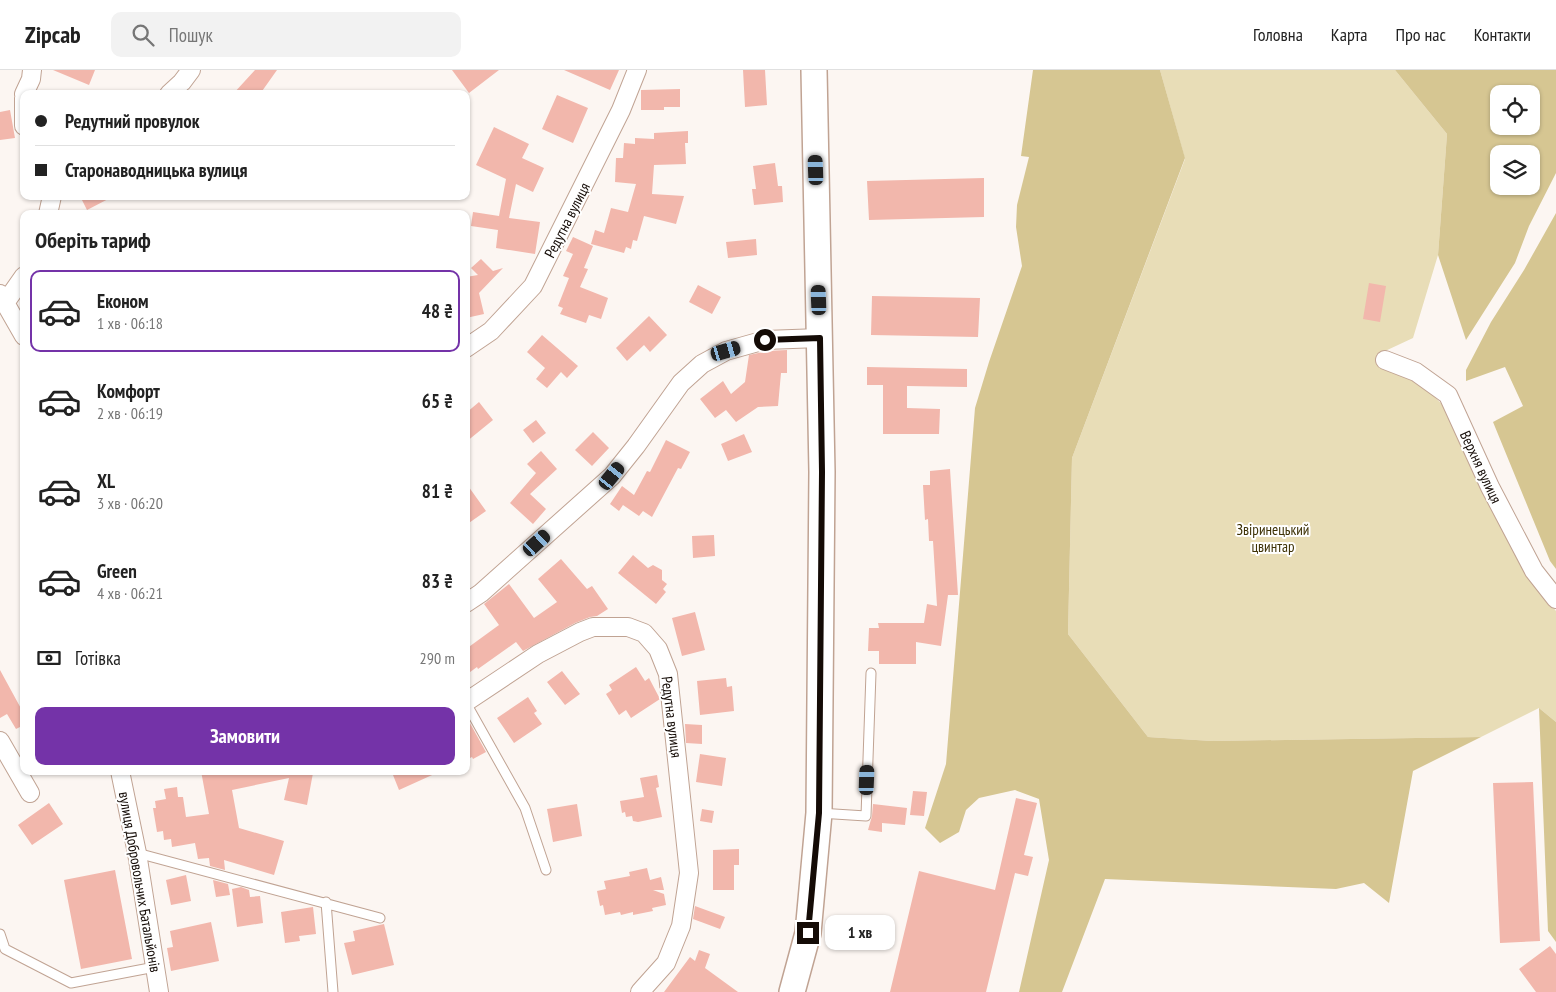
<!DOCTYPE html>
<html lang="uk">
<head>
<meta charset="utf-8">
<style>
  body { margin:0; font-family:"PT Sans Narrow",sans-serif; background:#f2f2f2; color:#222; height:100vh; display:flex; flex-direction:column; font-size:19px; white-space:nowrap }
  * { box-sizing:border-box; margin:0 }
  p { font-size:16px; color:#767676 }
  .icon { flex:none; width:28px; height:28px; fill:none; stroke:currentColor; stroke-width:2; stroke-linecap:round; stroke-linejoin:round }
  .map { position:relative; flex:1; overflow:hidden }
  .details { position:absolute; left:20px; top:140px; width:450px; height:565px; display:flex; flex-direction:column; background:#fff; border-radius:10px; box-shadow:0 1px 4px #0004 }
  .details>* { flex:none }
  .banner { position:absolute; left:20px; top:20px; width:450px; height:110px; border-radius:10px; box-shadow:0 1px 4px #0004; display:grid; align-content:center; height:110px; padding:0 15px; background:#fff }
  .buttons { position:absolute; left:1490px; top:15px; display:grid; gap:10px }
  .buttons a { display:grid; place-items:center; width:50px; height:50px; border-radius:10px; background:#fff; box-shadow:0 1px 4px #0004; font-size:25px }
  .end { position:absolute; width:22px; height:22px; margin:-11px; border:6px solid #140b06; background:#fff; box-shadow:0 0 0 2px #fff }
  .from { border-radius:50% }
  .bubble { position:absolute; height:35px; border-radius:10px; background:#fff; box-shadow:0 1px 4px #0004; font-size:16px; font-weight:600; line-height:35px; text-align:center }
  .car { position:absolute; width:15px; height:30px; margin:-15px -8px; border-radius:6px; box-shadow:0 0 4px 1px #0007; background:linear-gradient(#222 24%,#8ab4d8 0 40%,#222 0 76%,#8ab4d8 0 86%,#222 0) }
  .banner b { display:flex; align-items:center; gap:18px; height:48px; font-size:19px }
  .banner b+b { border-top:1px solid #e0e0e0 }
  .banner i { width:12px; height:12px; background:#222 }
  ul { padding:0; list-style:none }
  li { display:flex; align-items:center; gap:15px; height:82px; margin:0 10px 8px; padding:0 5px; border:2px solid transparent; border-radius:10px }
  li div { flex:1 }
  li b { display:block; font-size:19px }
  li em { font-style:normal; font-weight:600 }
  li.active { border-color:#7433a8 }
  li>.icon { width:45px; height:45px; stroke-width:1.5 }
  h2 { padding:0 15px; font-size:22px; line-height:60px }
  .pay { display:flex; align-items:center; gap:12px; height:55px; padding:0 15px; font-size:19px }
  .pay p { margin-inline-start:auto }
  .action { display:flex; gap:10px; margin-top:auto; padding:10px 15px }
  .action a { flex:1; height:58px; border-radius:10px; background:#7433a8; color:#fff; font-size:20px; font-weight:600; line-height:58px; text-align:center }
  header { display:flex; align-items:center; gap:30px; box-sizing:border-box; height:70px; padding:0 25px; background:#fff; border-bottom:1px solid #e0e0e0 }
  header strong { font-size:24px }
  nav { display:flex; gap:28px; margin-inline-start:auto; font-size:18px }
  .search { width:350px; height:45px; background:#f2f2f2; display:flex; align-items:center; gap:12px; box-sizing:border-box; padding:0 18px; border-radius:10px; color:#767676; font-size:19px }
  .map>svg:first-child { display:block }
</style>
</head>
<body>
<header>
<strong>Zipcab</strong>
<div class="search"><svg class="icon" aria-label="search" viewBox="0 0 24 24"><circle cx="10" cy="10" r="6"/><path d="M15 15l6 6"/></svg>Пошук</div>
<nav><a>Головна</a><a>Карта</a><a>Про нас</a><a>Контакти</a></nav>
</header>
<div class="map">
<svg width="1556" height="922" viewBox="0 0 1556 922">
  <rect width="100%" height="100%" fill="#fcf6f2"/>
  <path fill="#e8ddb7" d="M1160,0H1395L1447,64L1438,185L1413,268L1383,282L1377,294L1418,311L1447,339L1523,500L1556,541V652L1539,638L1481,667L1212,671L1148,667L1068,564L1072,388L1185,89Z"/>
  <path fill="#d6c692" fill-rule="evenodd" d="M1033,0H1160L1185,88L1072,388L1068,564L1148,667L1212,671L1481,667L1413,701L1389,833L1364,813L1336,819L1105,809L1062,922H1019L1049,790L1039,729L1015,720L979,728L966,740L959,762L940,773L925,758L946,694L975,338L989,292L1022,196L1016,157L1017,135L1029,87L1021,86Z
    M1395,0H1556V103L1529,156L1515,193L1466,270L1438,185L1447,64ZM1499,24H1531V56H1499ZM1499,84H1531V116H1499Z
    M1556,143V499L1550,491L1493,352L1523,336L1505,297L1466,311V300L1491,252L1524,200Z
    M1539,638L1556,652V872L1548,861Z"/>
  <path fill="#f2b7ac" d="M53,0H95L89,15Z
    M255,0H277L260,24H233Z
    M452,0H499L469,23Z
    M564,0H619L610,20Z
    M743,0H765L767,35L745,37Z
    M680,19V37H664V40H641V20Z
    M557,25L588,38L573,73L542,59Z
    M10,40L15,68L0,70V42Z
    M494,57L529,74L522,88L544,98L533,122L516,114L509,148L540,152L535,184L496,178L498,160L471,156L473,142L499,146L506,109L476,95Z
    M688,61V73H685L686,94L654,95L652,124L684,126L676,154L644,146L637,171L633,170L631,179L626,177L624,183L591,174L595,160L604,163L611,138L628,142L636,114L615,112L616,88H623L624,73L635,74V68L654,69V63Z
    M775,93L778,116H782L783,132L754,135L752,119H756L753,96Z
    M984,108V147L869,150L867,111Z
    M80,126H114L87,140Z
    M573,167L593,176L584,198L588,199L580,217L608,228L601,249L589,245L586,253L560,244L563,238L558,236L569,208L563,206L573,184L566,181Z
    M756,169L757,185L728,188L726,172Z
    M481,189L493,201L503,198L479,223L484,244L466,248V207L478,205L471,198Z
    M1369,213L1386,216L1380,252L1363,249Z
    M698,215L721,227L712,244L689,232Z
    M872,226L980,228L978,267L871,265Z
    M649,246L667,265L650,282L644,275L627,291L616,278Z
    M542,265L578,296L567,308L561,302L547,318L536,309L545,298L527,282Z
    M787,280V303H781L778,336L758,337L736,352L726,340L715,348L700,329L723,311L731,324L745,312L749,285L767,281Z
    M867,297L967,299V317L907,316V338L940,339L939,364H883V315H867Z
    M479,332L493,350L466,372V343Z
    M536,350L546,363L533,373L523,360Z
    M593,362L609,378L592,396L575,380Z
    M744,364L752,382L728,391L721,374Z
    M666,370L690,382L681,399L678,398L652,447L643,441L639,446L623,435L619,441L610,434L622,416L634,425L647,401L650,402Z
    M541,381L557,399L530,424L546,439L533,454L510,433L536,403L527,394Z
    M950,399L958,525H948L941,576L916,572V594H879V581H868L869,558H879L878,553H924L927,534L937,536L933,471H929L928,449L925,450L923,415H930V401Z
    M466,413L486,441L466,455Z
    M714,465L715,486L693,488L692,466Z
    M633,485L648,498L653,495L662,500V510L667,514L663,519L666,522L656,534L618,503Z
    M561,489L587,519L592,516L608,539L597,546L590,547L575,553L523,581L516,572L478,599L477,597L466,605V579L499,555L484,534L509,514L534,548L557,532L538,509Z
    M695,542L705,580L682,586L672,548Z
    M636,597L645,611L649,608L660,629L631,648L626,640L619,645L606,624L612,620L609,615Z
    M0,600L24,644V655L16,659L7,644L0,648Z
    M562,601L580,624L565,635L547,612Z
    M726,608L727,617L732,616L734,641L700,645L697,611Z
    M528,627L537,641L534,643L542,654L514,673L497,648Z
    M466,646L486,682L473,689L472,687L466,690Z
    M685,654L702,655V674L686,673Z
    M700,684L726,688L722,716L696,712Z
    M201,701L313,703L307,735L284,730L289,708L232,720L239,758L284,771L274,805L224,790L225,800L210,796L209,788L198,789L195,773L172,777L171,769L164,770L163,761L157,762L153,738H156L155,731L166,729L164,719L177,717L178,727H183L186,747L209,744Z
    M401,701H441L399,720L393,705Z
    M657,705L659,717L656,718L662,747L638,752L633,751L632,746L626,747L625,742L622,743L620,731L644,727L640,708Z
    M1533,712L1540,871L1500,873L1493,713Z
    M913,721L927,722L924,746L910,745Z
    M1016,728L1037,733L1024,785L1033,787L1028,806L1015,803L986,922H890L919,801L995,820Z
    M49,733L63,754L32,775L18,755Z
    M577,734L582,766L553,772L547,739Z
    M873,734L907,738L905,755L882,753V762L868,760L872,746Z
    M702,739L714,741L712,753L700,751Z
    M739,779V795H734V820H713V780Z
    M647,798L650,810L661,807L664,820H653L664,824L666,835L652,838L653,841L633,845V842L621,845L620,842L605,845L603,835L600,836L597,821L606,819L604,811L630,806L629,802Z
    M115,800L132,889L81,899L64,810Z
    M186,805L191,831L171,835L166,810Z
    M213,810L228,814L230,825L216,827Z
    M241,817L249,820L250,827L260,826L263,853L237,857L232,819Z
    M695,836L725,847L720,859L693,849Z
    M313,837L316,864L299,866L300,871L285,873L281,842Z
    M211,852L219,891L171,901L167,878L173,877L170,861Z
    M384,854L394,895L352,905L344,873L355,871L353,861Z
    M1550,876L1556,884V922H1536L1519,899Z
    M699,880L710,884L705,898L738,922H664L690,887L695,891Z"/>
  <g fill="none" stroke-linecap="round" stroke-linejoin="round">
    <g stroke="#c0a393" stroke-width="11">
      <path id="lane" d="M466,633L525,738L546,800
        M819,743L866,746L871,603
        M137,783L380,848
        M326,832L333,922
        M0,864L5,879L71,913L155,897"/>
    </g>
    <g stroke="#c0a393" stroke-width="20">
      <path id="street" d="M24,24L31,9L32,0
        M169,24L182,12L191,0
        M24,28V56
        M48,144L52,126
        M0,224L24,266
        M5,233L24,206
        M466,278L491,261L533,216L621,40L637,0
        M1385,290L1416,302L1448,325L1490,417L1534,501L1556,529
        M466,533L481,523L612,406L636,376L681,313L702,294L726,281L765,270L820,268
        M466,632L538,584L580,562L593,557H628L644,563L658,579L668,604L689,803L681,856L666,893L640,922
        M0,671L30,723
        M120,701L137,783L159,922"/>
    </g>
    <g stroke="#c0a393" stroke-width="28">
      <path id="secondary" d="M792,922L808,863L819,743L822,402L814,0"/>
    </g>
    <use href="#lane" stroke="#fff" stroke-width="9"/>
    <use href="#street" stroke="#fff" stroke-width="18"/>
    <use href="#secondary" stroke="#fff" stroke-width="25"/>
  </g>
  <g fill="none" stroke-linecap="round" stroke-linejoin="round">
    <path stroke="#140b06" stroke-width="6" d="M765,270L820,268L822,402L819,743L808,863"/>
  </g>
  <g text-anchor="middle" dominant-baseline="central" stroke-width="4" stroke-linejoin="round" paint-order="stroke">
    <g font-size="15" fill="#140b06" stroke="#fff">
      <text transform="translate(567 150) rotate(-63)">Редутна вулиця</text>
      <text transform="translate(1481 397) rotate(65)">Верхня вулиця</text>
      <text transform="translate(672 647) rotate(83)">Редутна вулиця</text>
      <text transform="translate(140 812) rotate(80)">вулиця Добровольчих Батальйонів</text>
    </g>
    <g font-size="15" fill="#3e3206" stroke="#fff">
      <text x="1273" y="459">Звіринецький<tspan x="1273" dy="17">цвинтар</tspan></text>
    </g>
  </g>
</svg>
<div class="buttons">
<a><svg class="icon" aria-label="locate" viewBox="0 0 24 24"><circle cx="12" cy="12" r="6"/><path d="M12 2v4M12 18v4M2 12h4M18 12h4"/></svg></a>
<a><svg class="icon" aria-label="layers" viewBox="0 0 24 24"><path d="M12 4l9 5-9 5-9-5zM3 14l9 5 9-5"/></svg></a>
</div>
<i class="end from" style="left:765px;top:270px"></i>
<i class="end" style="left:808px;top:863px"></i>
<div class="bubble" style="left:825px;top:845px;width:70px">1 хв</div>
<i class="car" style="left:816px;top:100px;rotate:358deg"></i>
<i class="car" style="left:819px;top:230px;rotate:358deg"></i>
<i class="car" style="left:726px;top:281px;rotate:74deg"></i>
<i class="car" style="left:612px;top:406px;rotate:39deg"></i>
<i class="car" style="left:537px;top:473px;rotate:48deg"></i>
<i class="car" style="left:867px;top:710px;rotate:2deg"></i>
<div class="banner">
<b><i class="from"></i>Редутний провулок</b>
<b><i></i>Старонаводницька вулиця</b>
</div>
<section class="details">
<h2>Оберіть тариф</h2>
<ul>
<li class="active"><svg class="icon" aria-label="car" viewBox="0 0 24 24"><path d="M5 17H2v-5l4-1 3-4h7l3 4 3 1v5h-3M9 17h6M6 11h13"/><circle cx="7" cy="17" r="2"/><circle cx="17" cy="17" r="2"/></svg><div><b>Економ</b><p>1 хв · 06:18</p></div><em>48 ₴</em></li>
<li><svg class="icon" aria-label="car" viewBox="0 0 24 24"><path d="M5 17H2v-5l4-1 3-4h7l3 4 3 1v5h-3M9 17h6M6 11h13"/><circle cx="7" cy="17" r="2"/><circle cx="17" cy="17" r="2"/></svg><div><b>Комфорт</b><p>2 хв · 06:19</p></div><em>65 ₴</em></li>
<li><svg class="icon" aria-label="car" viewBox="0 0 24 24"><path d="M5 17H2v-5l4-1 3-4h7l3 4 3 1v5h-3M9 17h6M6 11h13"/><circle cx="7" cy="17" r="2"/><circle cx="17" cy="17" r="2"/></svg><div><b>XL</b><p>3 хв · 06:20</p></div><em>81 ₴</em></li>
<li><svg class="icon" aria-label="car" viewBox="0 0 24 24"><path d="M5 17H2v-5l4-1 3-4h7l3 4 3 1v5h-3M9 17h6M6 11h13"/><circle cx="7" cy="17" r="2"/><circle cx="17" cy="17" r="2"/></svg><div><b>Green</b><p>4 хв · 06:21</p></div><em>83 ₴</em></li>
</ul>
<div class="pay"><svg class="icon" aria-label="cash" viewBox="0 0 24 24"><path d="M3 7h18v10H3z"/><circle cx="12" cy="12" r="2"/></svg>Готівка<p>290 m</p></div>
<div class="action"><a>Замовити</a></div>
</section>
</div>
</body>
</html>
